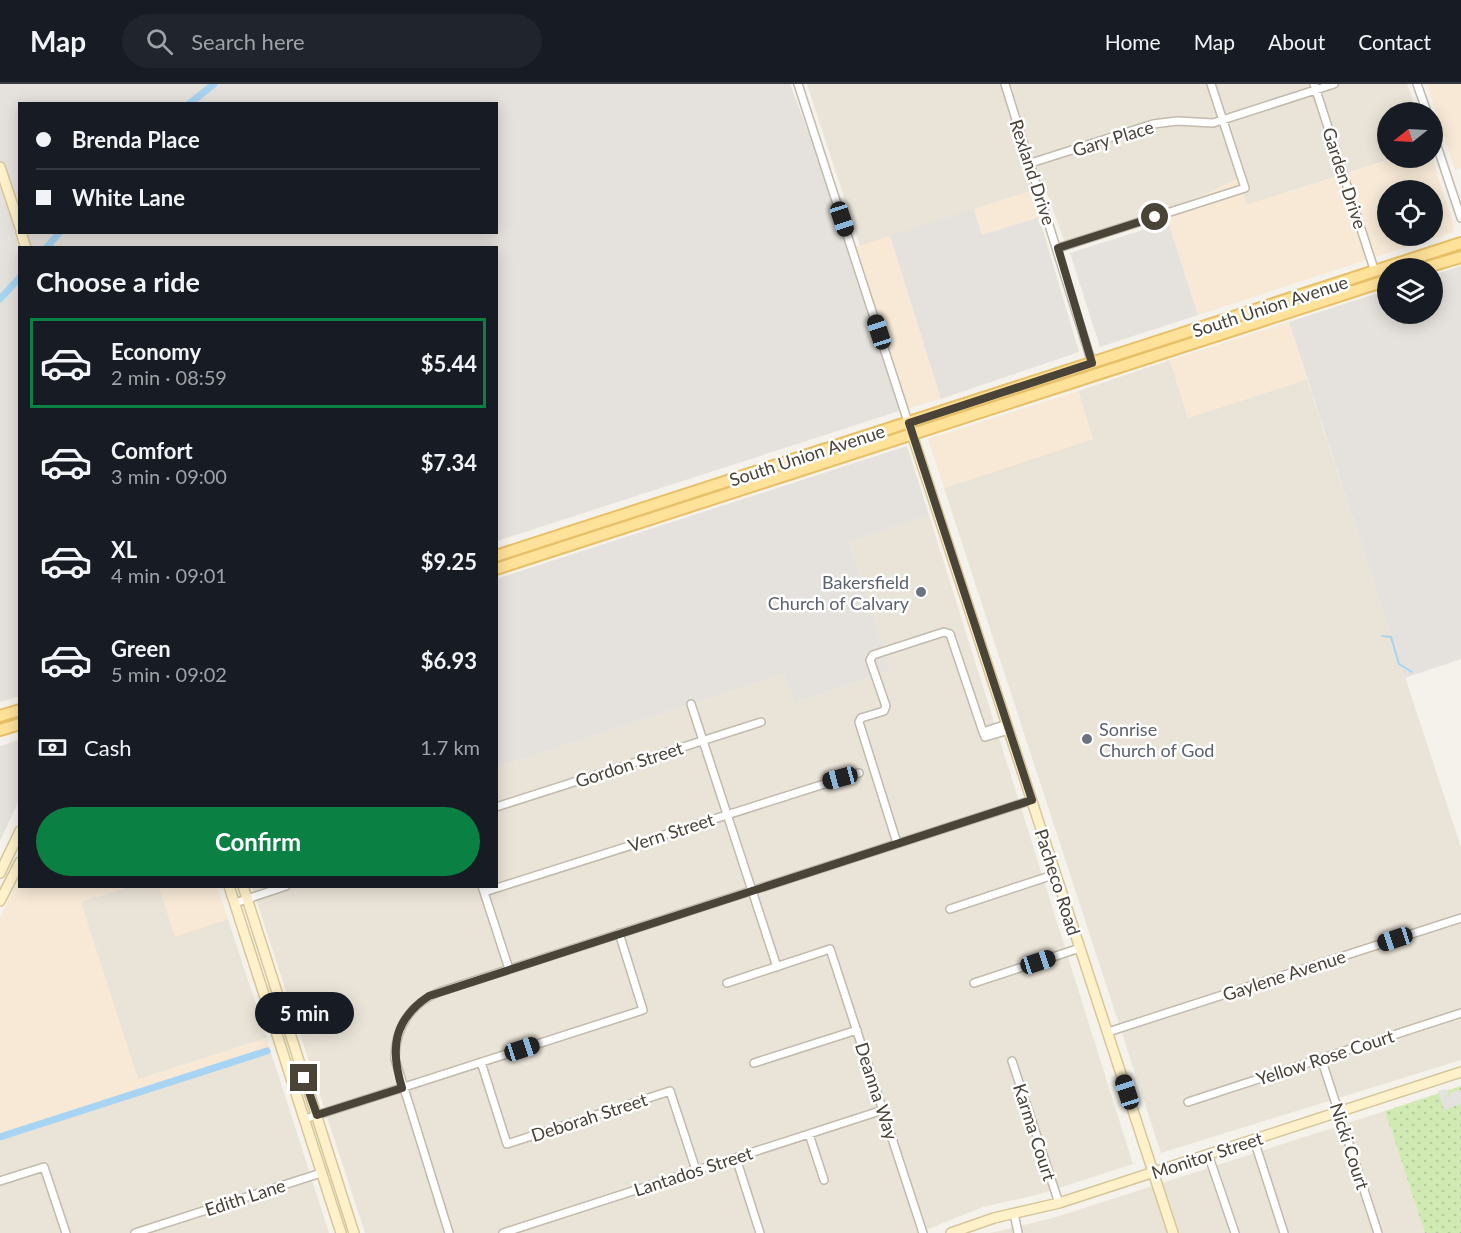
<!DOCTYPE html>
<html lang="en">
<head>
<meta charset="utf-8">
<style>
  body { margin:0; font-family:Lato,sans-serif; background:#20242c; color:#f1f3f6; height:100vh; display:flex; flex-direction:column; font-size:22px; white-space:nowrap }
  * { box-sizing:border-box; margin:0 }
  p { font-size:20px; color:#9ea1a6 }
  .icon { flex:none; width:33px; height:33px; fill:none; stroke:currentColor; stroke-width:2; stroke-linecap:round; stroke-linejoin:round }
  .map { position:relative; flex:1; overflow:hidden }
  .panel { position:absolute; left:18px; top:162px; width:480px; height:642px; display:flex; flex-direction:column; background:#171b24; border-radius:0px; box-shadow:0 3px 15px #0003 }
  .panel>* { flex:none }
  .banner { position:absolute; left:18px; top:18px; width:480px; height:132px; border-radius:0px; box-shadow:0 3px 15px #0003; display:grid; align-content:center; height:132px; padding:0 18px; background:#171b24 }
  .needle { width:39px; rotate:252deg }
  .tools { position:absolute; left:1377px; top:18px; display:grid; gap:12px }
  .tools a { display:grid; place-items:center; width:66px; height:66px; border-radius:50%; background:#171b24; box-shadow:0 3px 15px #0003; font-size:30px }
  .end { position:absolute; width:27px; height:27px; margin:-14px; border:8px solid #4a4338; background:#fff; box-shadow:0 0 0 3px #fff }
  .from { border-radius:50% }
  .bubble { position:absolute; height:42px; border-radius:21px; background:#171b24; box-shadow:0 3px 15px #0003; font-size:20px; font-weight:700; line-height:42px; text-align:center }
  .car { position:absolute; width:18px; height:36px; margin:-18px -9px; border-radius:8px; box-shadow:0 0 4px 2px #0007; background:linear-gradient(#222 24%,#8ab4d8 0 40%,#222 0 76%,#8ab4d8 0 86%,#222 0) }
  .banner b { display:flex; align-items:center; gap:21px; height:57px; font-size:22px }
  .banner b+b { border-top:2px solid #363941 }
  .banner i { width:15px; height:15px; background:#f1f3f6 }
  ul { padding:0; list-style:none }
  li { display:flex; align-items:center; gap:18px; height:90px; margin:0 12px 9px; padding:0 6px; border:3px solid transparent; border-radius:0px }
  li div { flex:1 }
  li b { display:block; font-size:22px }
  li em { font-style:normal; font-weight:700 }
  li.selected { border-color:#0b8043 }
  li>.icon { width:54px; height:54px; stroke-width:1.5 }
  h2 { padding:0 18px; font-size:27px; line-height:72px }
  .pay { display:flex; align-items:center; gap:15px; height:66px; padding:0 18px; font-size:22px }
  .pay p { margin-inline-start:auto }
  .action { display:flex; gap:12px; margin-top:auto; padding:12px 18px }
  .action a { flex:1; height:69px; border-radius:36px; background:#0b8043; color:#fff; font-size:24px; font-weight:700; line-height:69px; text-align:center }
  header { display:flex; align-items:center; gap:36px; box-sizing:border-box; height:84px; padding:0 30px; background:#171b24; border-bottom:2px solid #363941 }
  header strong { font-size:28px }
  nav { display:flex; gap:33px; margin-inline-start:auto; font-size:21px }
  .search { width:420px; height:54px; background:#20242c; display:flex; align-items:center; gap:15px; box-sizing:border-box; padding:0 21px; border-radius:33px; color:#9ea1a6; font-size:22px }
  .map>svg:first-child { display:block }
</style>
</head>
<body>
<header>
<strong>Map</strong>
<div class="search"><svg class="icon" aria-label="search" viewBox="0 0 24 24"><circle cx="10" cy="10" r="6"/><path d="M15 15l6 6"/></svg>Search here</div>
<nav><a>Home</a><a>Map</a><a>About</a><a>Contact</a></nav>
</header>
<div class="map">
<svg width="1461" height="1149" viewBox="0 0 1461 1149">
  <defs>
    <pattern id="grass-dots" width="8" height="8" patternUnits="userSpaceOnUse" patternTransform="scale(1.5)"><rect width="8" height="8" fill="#d1eab3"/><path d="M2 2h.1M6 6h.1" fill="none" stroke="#b5ca9b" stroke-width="1.8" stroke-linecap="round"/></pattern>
  </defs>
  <rect width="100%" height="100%" fill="#f5f2eb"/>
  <path fill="#eae4d8" d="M807,0H1407L1417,28H1388V74H1394L1246,121L1239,95L1165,129L1066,162L1045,104L860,162Z
    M1170,276L1188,334L1307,295L1461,763V976L1161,1069L944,404L1093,355L1078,307Z
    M929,431L1133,1080L1040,1110L983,1123L918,1149H365L252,803L496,802L497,683L784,590L794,619L891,586L849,458Z
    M128,803H159L175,852L228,835L267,954L138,996L80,818Z
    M269,962L329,1149H0V1050Z
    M1385,1027L1425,1149H990L1053,1134Z"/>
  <path fill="#f7e9d6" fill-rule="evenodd" d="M1427,0H1461V84L1455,86Z
    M1395,74H1432L1454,142L1453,148L1198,231L1165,129L1239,94L1246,121ZM1388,106H1432V152H1388Z
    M1030,107L1039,133L982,151L974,125Z
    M890,152L941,315L902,326L852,164Z
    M1289,238L1307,295L1188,334L1170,276Z
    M1078,307L1093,355L944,404L928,355Z
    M19,793L20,802L128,803L81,818L138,995L267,954L269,962L0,1050V834Z
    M159,803H217L228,835L175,853Z"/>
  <path fill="#e5e1dc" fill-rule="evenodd" d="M0,0H790L852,164L902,326L497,457L496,164H20V612L0,618ZM20,20H496V148H20Z
    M974,125L982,151L1039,133L1079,268L941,315L890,152Z
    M1168,138L1198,231L1100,263L1070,169Z
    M1461,182V575L1405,594L1289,238L1387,206L1388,230H1432L1433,191Z
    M907,362L929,431L849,458L891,586L794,619L784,590L497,683L496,495Z
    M19,656V716L0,757V662Z"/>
  <path fill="url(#grass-dots)" d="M1461,1002V1149H1425L1385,1027Z"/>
  <path fill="#e4e2df" d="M1446,1005L1450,1016V1009L1461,1006V1020L1444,1026L1438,1007Z"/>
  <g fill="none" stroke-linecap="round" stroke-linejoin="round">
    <path stroke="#a7d4f2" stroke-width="2" d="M1382,552L1391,553L1399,580L1412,588"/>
    <path stroke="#a7d4f2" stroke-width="7" d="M189,20L214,0
      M46,164L60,148
      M0,215L20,193
      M0,1053L267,967"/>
    <g stroke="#c1baad" stroke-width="10">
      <path id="street" d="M798,0L909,341
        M1005,0L1092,279
        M1314,0L1375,188
        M1417,0L1427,28
        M1432,47L1461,134
        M1031,79L1153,40L1177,37L1213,39L1334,0
        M1058,164L1245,104L1211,0
        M691,620L777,883
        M1007,640L983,648L985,653L1009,646
        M496,723L761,638
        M897,759L859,638L861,634L884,627L886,622L870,576L873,571L944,548L950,550L983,648
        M482,802L509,885
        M484,808L859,689
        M235,819L286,802
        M950,825L1056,790
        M727,899L830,865L923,1149
        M974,899L1080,864
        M1108,948L1461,834
        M1321,974L1378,1149
        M1012,977L1059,1119
        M481,978L507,1060L670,1007L696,1086
        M754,979L857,946
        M1188,1018L1461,929
        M305,1035L643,926L619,849
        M809,1050L824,1096
        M1254,1056L1284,1149
        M1208,1070L1235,1149
        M736,1074L760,1149
        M0,1097L44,1083L66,1149
        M1014,1129L1018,1149
        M135,1149L321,1089
        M449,1149L395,975C395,944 410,920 439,908L1032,716
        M503,1149L883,1026"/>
    </g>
    <g stroke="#d6c69a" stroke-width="12">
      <path id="secondary" d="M0,83L20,143
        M21,148L26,164
        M910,344L1173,1149
        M0,789L20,747
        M229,802L341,1149
        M243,802L354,1149
        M0,817L20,778
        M951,1149L994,1134L1059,1119L1461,988"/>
    </g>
    <g stroke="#e7c067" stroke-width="14">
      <path id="primary" d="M1424,184L1461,173
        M496,472L1461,159
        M496,485L1388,196
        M0,632L20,626
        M0,646L20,640"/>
    </g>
    <use href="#street" stroke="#fff" stroke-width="7"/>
    <use href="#secondary" stroke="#fff2cb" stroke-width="9"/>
    <use href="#primary" stroke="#ffe29a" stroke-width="10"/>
  </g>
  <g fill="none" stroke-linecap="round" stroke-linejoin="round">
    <path stroke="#4a4338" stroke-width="8" d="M304,994L317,1031L402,1004C390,965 393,936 429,912L1032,716L909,339L1092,279L1058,164L1155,133"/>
  </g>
  <g fill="#6b7280" stroke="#fff" stroke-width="2">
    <circle cx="921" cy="508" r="6"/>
    <circle cx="1087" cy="655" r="6"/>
  </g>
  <g text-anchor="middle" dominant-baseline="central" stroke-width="5" stroke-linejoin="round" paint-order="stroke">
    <g font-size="18" fill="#4a4338" stroke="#fff">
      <text transform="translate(1113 54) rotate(-17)">Gary Place</text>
      <text transform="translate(1033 88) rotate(72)">Rexland Drive</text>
      <text transform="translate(1345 94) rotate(72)">Garden Drive</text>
      <text transform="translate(1270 222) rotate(-18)">South Union Avenue</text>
      <text transform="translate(807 371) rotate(-18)">South Union Avenue</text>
      <text transform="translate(629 680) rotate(-18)">Gordon Street</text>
      <text transform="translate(671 748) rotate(-18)">Vern Street</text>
      <text transform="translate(1058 798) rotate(72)">Pacheco Road</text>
      <text transform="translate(1284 891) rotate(-18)">Gaylene Avenue</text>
      <text transform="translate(1325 973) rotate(-18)">Yellow Rose Court</text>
      <text transform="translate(877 1007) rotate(72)">Deanna Way</text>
      <text transform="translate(589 1033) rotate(-18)">Deborah Street</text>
      <text transform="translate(1035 1048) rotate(72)">Karma Court</text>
      <text transform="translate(1350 1062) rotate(72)">Nicki Court</text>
      <text transform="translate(1207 1071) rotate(-18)">Monitor Street</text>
      <text transform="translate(693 1087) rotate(-18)">Lantados Street</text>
      <text transform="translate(245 1113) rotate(-18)">Edith Lane</text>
    </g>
    <g font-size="18" fill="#5b616d" stroke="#fff" text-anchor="end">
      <text x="909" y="498">Bakersfield<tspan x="909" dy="21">Church of Calvary</tspan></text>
      <text x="1099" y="645" text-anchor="start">Sonrise<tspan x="1099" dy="21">Church of God</tspan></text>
    </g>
  </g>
</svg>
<div class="tools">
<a><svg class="needle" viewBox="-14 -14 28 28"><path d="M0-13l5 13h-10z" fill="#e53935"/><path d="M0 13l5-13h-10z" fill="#9ea1a6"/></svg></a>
<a><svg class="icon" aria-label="locate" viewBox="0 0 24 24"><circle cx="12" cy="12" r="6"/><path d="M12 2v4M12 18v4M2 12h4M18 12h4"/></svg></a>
<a><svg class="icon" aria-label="layers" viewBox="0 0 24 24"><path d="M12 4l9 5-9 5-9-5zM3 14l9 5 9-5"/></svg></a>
</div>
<i class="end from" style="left:1155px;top:133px"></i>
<i class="end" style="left:304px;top:994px"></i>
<div class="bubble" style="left:255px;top:908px;width:99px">5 min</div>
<i class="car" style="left:842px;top:135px;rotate:162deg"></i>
<i class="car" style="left:879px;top:248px;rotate:342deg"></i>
<i class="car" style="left:840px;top:694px;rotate:255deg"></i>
<i class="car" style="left:1395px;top:855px;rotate:252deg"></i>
<i class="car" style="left:1038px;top:878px;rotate:72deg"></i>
<i class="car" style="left:522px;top:965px;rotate:72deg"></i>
<i class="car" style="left:1127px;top:1008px;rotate:342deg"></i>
<div class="banner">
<b><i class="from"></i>Brenda Place</b>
<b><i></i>White Lane</b>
</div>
<section class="panel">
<h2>Choose a ride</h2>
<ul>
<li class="selected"><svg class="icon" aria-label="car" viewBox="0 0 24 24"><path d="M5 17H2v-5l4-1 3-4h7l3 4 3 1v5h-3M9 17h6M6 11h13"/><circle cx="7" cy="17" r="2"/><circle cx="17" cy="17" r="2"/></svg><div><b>Economy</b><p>2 min · 08:59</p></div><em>$5.44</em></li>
<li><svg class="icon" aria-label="car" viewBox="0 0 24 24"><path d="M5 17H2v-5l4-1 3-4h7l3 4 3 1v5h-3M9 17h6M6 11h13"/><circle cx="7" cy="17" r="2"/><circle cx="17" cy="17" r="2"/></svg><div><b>Comfort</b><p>3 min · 09:00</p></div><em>$7.34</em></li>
<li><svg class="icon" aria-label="car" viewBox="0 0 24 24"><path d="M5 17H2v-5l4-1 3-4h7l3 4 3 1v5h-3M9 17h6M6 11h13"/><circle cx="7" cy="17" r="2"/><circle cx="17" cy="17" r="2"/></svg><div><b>XL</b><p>4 min · 09:01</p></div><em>$9.25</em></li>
<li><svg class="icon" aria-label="car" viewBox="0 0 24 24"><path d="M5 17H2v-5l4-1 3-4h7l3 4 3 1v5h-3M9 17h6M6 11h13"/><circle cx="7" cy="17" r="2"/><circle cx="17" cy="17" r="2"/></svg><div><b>Green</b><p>5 min · 09:02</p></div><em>$6.93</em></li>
</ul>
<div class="pay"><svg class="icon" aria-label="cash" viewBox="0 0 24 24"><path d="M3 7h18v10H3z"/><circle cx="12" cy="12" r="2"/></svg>Cash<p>1.7 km</p></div>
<div class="action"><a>Confirm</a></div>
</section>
</div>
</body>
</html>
